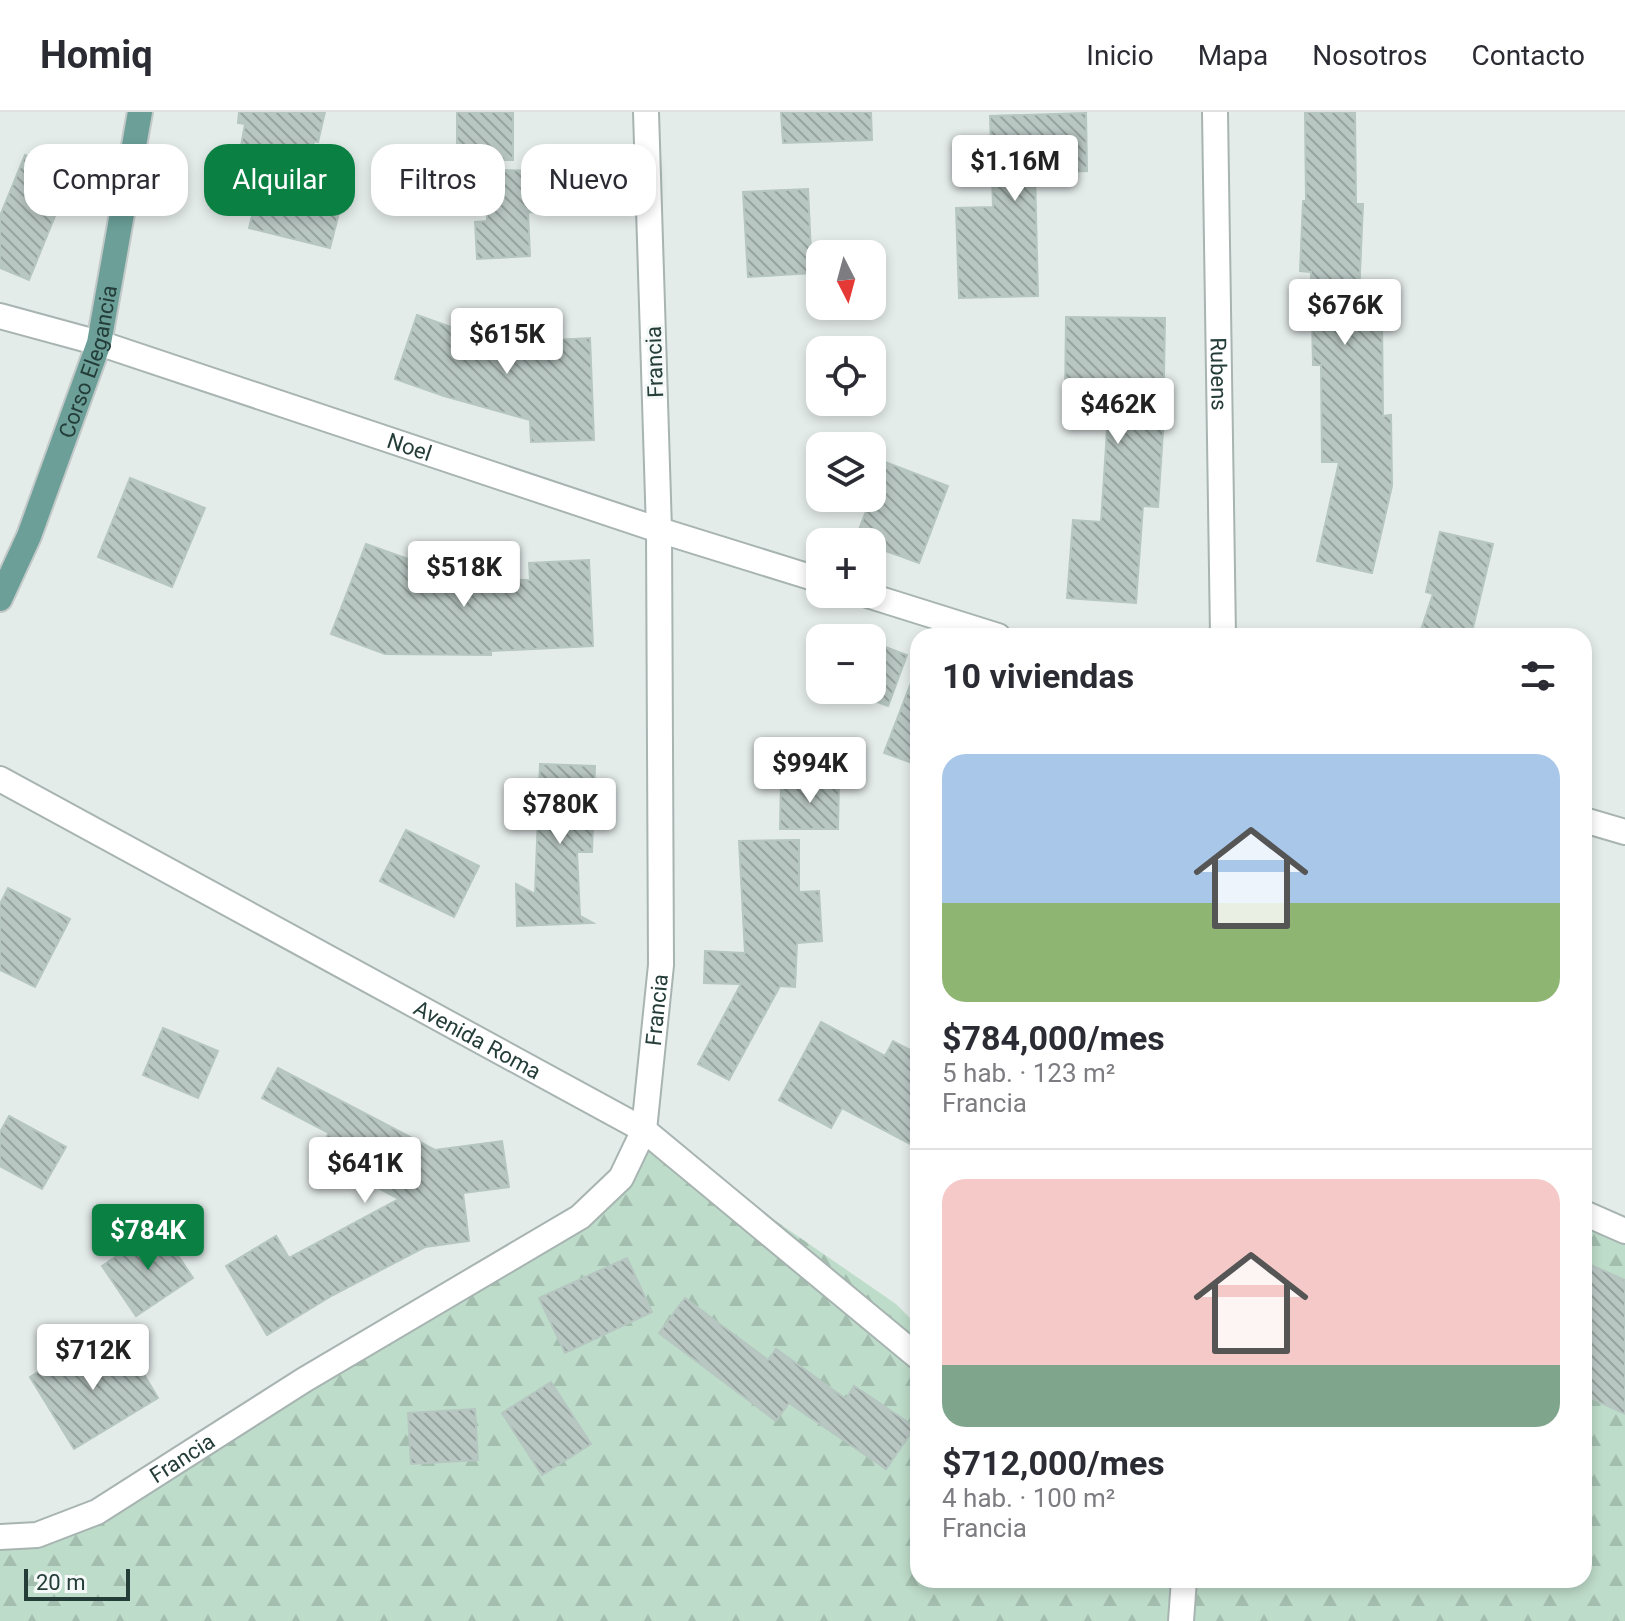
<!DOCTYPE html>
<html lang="es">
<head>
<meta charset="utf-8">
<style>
	:root { --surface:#fff; --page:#f7f7f7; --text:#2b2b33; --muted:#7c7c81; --line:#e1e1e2; --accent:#0b8043 }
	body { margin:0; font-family:Roboto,sans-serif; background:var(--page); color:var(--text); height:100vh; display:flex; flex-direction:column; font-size:30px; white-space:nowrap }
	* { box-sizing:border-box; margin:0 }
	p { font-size:26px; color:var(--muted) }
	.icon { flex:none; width:44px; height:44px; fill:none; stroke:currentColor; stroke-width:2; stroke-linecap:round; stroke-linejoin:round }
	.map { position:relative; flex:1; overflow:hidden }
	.panel { position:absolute; left:910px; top:516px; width:682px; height:960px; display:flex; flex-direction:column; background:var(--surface); border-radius:24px; box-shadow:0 4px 12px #0003 }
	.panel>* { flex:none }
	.top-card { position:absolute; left:24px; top:32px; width:760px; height:72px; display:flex; gap:16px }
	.needle { width:52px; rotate:174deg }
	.controls { position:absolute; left:806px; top:128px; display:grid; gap:16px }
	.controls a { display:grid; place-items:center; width:80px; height:80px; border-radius:16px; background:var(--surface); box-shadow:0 4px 12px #0003; font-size:40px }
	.scale { position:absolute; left:24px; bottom:20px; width:106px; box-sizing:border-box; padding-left:8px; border:4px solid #243d39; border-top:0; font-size:22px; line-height:28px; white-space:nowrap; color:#243d39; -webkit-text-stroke:6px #f4f9f7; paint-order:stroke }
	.price { position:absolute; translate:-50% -68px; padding:0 18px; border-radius:8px; background:#fff; color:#222; font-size:26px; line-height:52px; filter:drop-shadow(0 2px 4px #0008) }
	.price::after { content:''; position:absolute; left:50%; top:48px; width:24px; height:18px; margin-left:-12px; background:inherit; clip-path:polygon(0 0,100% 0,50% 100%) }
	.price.on { background:var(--accent); color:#fff }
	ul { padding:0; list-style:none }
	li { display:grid; align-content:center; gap:16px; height:424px; padding:0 32px }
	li+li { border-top:2px solid var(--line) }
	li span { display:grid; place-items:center; height:248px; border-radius:24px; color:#555 }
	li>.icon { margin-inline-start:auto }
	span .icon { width:144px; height:144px; fill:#fffc; stroke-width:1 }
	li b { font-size:34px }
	h2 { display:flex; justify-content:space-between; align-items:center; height:96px; padding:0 32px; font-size:34px }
	.tag { padding:0 28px; border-radius:24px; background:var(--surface); box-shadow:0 4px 12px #0003; font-size:28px; line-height:72px }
	.tag.on { background:var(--accent); color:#fff }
	header { display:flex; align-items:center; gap:48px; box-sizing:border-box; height:112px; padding:0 40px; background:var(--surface); border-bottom:2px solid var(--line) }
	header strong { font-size:38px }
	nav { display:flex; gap:44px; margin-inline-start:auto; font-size:28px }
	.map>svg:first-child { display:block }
	.forest { fill:url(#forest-firs) }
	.building { fill:url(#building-back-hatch); stroke:#b6c6c1; stroke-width:2 }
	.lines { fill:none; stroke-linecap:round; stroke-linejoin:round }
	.minor-casing { stroke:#a7b4b1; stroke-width:28 }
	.major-casing { stroke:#c2c9c8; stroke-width:28 }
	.minor { stroke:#fff; stroke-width:24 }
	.major { stroke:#6b9f98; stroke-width:24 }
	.labels { text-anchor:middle; stroke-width:6; stroke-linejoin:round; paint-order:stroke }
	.street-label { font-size:22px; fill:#243d39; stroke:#f4f9f7 }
</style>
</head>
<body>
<header>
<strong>Homiq</strong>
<nav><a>Inicio</a><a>Mapa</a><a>Nosotros</a><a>Contacto</a></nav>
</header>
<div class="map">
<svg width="1625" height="1509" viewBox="0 0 1625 1509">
	<defs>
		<pattern id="forest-firs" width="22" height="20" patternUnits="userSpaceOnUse" patternTransform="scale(2)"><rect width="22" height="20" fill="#bedcca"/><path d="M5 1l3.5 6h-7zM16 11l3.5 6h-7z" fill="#a3beae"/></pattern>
		<pattern id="building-back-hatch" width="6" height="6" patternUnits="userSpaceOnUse" patternTransform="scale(2)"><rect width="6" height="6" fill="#b9c7c3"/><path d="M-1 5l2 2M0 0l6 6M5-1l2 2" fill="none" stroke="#96a39f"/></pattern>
	</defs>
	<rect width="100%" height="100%" fill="#e4ecea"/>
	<!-- forest -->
	<polygon class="forest" points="644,1018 896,1192 918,1214 918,1468 1584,1468 1584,1101 1625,1119 1625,1509 0,1509 0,1425 37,1423 580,1105"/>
	<!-- building -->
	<g class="building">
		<polygon points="239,0 325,0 318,30 314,29 304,83 341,93 330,136 249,116 263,61 237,56 245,12 238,11"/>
		<rect x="457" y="0" width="56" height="48"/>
		<polygon points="781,0 871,0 872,28 783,31"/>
		<polygon points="1305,0 1355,0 1356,92 1363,92 1358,207 1382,206 1383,304 1391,303 1392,374 1372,461 1317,449 1339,350 1322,350 1321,253 1313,253 1311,160 1300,159 1303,89 1306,89"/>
		<polygon points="1086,1 1087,59 1035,61 1038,184 959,186 956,96 993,95 990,4"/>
		<polygon points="25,43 72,62 29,168 0,156 0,104"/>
		<polygon points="488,58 549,59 548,101 528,100 530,144 477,147 475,110 487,109"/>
		<polygon points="808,77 812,161 748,165 743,80"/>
		<polygon points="417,203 476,224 479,212 535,229 590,226 594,328 531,330 530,308 444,284 395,267"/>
		<polygon points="1066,205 1165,206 1163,320 1158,395 1143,394 1136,491 1067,486 1073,408 1101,410 1109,289 1065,289"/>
		<polygon points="885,350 948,374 919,451 872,434 872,430 855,428"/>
		<polygon points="130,366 205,396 172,475 98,445"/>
		<polygon points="1440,420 1493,432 1471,524 1419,524 1433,482 1426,480"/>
		<polygon points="366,432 428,454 423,467 530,468 529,451 589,448 593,534 491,539 491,543 385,542 331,522"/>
		<polygon points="872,530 907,543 888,594 846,578 872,578"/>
		<polygon points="916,558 918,559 918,653 884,641"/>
		<polygon points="540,652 595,654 592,740 577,740 580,804 593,811 517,814 516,772 535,782"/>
		<polygon points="781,669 839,669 838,717 780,717"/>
		<polygon points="406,718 479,754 454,805 380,769"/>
		<polygon points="799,728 799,780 819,779 822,829 797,831 795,875 780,874 729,968 698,952 741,872 704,871 705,839 745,841 739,729"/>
		<polygon points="8,776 70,807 35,875 0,858 0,792"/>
		<polygon points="821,910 885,944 893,929 918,942 918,1036 842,996 831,1016 779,988"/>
		<polygon points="163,916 218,939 198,986 143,963"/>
		<polygon points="278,956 435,1038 502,1029 509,1075 463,1081 469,1129 425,1135 333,1183 267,1223 226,1154 276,1124 289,1146 399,1087 317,1043 329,1021 262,986"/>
		<polygon points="9,1004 66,1035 42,1077 0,1054 0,1020"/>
		<polygon points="159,1115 193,1166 136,1204 102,1154"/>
		<polygon points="627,1146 652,1200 565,1241 539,1186"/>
		<polygon points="1584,1150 1625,1168 1625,1302 1584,1283"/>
		<polygon points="685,1186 768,1248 776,1237 846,1287 854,1274 915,1315 886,1357 789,1291 776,1309 659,1221"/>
		<polygon points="84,1232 96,1252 126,1233 158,1286 74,1337 30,1265"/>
		<polygon points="551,1270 591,1332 542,1363 502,1301"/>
		<polygon points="475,1297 478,1348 411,1352 408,1301"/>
	</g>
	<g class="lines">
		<defs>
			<g id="minor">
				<path id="s1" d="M1215,0L1223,524"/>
				<path id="s2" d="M0,204L99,231L659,418L820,468"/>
				<polyline points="864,482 998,524"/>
				<path id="s3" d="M0,667L644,1018L918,1245"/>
				<polyline points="1584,708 1625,720"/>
				<polyline points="1584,1101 1625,1119"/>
				<path id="s4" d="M0,1425L37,1423L97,1400L304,1268L580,1105L621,1066L644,1018L661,853L659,418L646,0"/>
				<polyline points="1181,1509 1184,1468"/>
			</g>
			<g id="major">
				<path id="s5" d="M0,487L29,424L99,231L140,0"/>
			</g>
		</defs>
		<!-- minor casing -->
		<use href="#minor" class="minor-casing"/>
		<!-- major casing -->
		<use href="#major" class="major-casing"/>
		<!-- minor -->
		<use href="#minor" class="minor"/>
		<!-- major -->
		<use href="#major" class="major"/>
	</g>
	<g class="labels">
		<!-- street labels -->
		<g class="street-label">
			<text dy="8" stroke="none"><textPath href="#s5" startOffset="254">Corso Elegancia</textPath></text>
			<text transform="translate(654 250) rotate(-92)" y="8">Francia</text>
			<text dy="8" stroke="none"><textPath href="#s1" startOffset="262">Rubens</textPath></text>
			<text dy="8" stroke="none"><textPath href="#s2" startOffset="430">Noel</textPath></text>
			<text dy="8" stroke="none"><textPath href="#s4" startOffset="898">Francia</textPath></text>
			<text dy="8" stroke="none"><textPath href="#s3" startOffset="544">Avenida Roma</textPath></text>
			<text dy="8" stroke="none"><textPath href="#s4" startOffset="202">Francia</textPath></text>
		</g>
	</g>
</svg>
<div class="controls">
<a><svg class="needle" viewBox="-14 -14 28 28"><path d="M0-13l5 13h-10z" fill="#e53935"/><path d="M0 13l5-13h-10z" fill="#7c7c81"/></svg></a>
<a><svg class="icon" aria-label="locate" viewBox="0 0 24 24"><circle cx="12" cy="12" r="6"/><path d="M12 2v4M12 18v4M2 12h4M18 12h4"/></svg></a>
<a><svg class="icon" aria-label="layers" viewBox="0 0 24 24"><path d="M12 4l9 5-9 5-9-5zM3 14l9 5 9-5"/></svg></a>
<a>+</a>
<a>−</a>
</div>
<div class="scale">20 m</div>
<b class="price" style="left:1015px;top:91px">$1.16M</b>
<b class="price" style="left:1345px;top:235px">$676K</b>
<b class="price" style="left:507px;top:264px">$615K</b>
<b class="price" style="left:1118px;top:334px">$462K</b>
<b class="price" style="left:464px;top:497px">$518K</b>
<b class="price" style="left:810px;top:693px">$994K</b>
<b class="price" style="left:560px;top:734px">$780K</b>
<b class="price" style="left:365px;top:1093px">$641K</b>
<b class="price on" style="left:148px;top:1160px">$784K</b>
<b class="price" style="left:93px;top:1280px">$712K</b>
<div class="top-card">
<a class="tag">Comprar</a>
<a class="tag on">Alquilar</a>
<a class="tag">Filtros</a>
<a class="tag">Nuevo</a>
</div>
<section class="panel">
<h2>10 viviendas<svg class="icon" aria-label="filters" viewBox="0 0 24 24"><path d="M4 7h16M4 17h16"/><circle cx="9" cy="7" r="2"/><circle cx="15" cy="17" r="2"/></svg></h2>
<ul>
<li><span style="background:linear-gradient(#a9c7e8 60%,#8fb573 0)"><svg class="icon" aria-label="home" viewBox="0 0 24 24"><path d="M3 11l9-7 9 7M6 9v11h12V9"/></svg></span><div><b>$784,000/mes</b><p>5 hab. · 123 m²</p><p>Francia</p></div></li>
<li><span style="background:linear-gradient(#f6c9c9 75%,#7fa58c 0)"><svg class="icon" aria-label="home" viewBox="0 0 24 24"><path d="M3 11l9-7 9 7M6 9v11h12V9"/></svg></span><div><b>$712,000/mes</b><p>4 hab. · 100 m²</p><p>Francia</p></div></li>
</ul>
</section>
</div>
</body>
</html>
